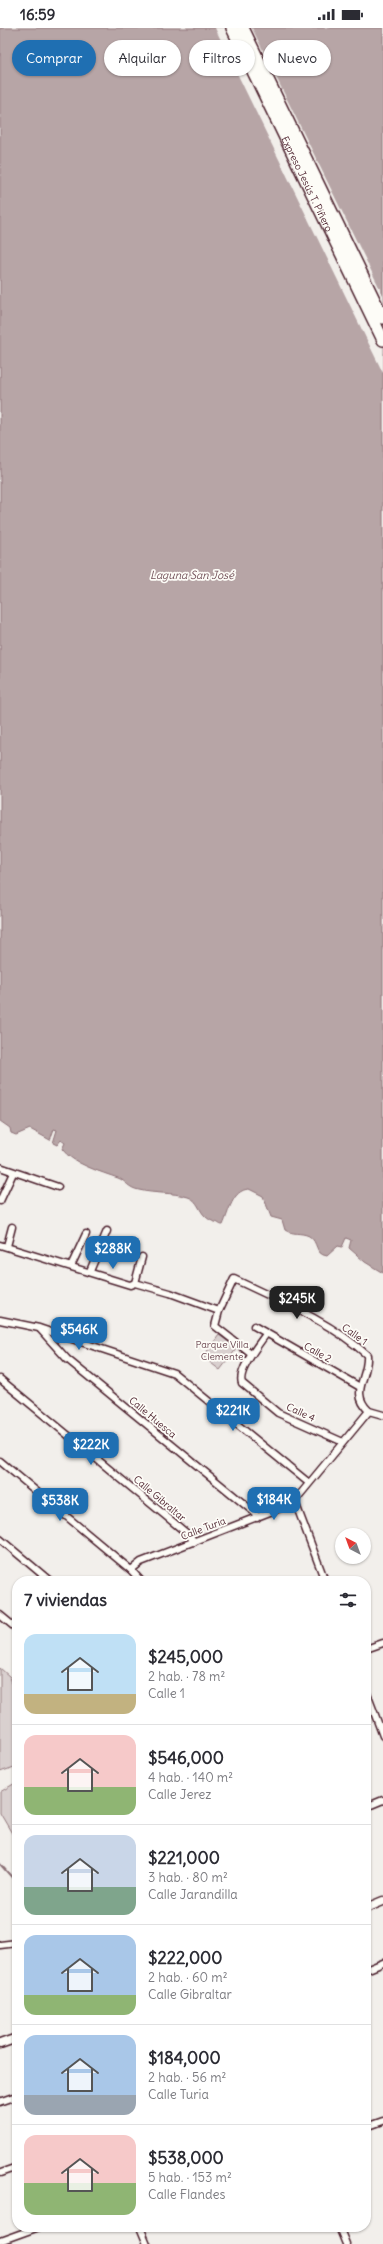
<!DOCTYPE html>
<html lang="es">
<head>
<meta charset="utf-8">
<style>
	:root { --surface:#fff; --page:#f2f2f3; --text:#2b2b33; --muted:#7c7c81; --line:#e1e1e2; --accent:#1f6fb2 }
	body { margin:0; font-family:Delius,sans-serif; background:var(--page); color:var(--text); height:100vh; display:flex; flex-direction:column; font-size:15px; white-space:nowrap }
	* { box-sizing:border-box; margin:0 }
	p { font-size:13px; color:var(--muted) }
	.icon { flex:none; width:22px; height:22px; fill:none; stroke:currentColor; stroke-width:2; stroke-linecap:round; stroke-linejoin:round }
	.map { position:relative; flex:1; overflow:hidden }
	.drawer { position:absolute; left:12px; top:1548px; width:359px; height:656px; display:flex; flex-direction:column; background:var(--surface); border-radius:16px; box-shadow:0 1px 3px #0004 }
	.drawer>* { flex:none }
	.banner { position:absolute; left:12px; top:12px; width:359px; height:36px; display:flex; gap:8px }
	.needle { width:26px; rotate:319deg }
	.fabs { position:absolute; left:335px; top:1500px; display:grid; gap:8px }
	.fabs a { display:grid; place-items:center; width:36px; height:36px; border-radius:50%; background:var(--surface); box-shadow:0 1px 3px #0004; font-size:20px }
	.price { position:absolute; translate:-50% -34px; padding:0 9px; border-radius:8px; background:var(--accent); color:#fff; font-size:13px; line-height:26px; filter:drop-shadow(0 1px 2px #0008) }
	.price::after { content:''; position:absolute; left:50%; top:24px; width:12px; height:9px; margin-left:-6px; background:inherit; clip-path:polygon(0 0,100% 0,50% 100%) }
	.price.on { background:#222; color:#fff }
	ul { padding:0; list-style:none }
	li { display:flex; align-items:center; gap:12px; height:100px; padding:0 12px }
	li+li { border-top:1px solid var(--line) }
	li span { display:grid; place-items:center; flex:none; width:112px; height:80px; border-radius:12px; color:#555 }
	li>.icon { margin-inline-start:auto }
	span .icon { width:48px; height:48px; fill:#fffc; stroke-width:1 }
	li b { font-size:17px }
	h2 { display:flex; justify-content:space-between; align-items:center; height:48px; padding:0 12px; font-size:17px }
	.chip { padding:0 14px; border-radius:18px; background:var(--surface); box-shadow:0 1px 3px #0004; font-size:14px; line-height:36px }
	.chip.on { background:var(--accent); color:#fff }
	.status { display:flex; justify-content:space-between; align-items:center; height:28px; padding:0 20px; background:var(--surface); direction:ltr }
	.status svg { height:11px; fill:currentColor }
	.map>svg:first-child { display:block }
	.green { fill:#d9d0cf; stroke:#92787d }
	.water { fill:#b7a5a6; stroke:#8b6f75 }
	.pier { fill:#f2efeb }
	.lines { fill:none; stroke-linecap:round; stroke-linejoin:round }
	.stream { stroke:#8b6f75; stroke-width:2 }
	.street-casing { stroke:#4a1f2b; stroke-width:9 }
	.secondary-casing { stroke:#4a1f2b; stroke-width:11 }
	.highway-casing { stroke:#4a1f2b; stroke-width:14 }
	.street { stroke:#fdfcf7; stroke-width:6 }
	.secondary { stroke:#fdfcf7; stroke-width:8 }
	.highway { stroke:#fdfcf7; stroke-width:11 }
	.labels { text-anchor:middle; stroke-width:3.5; stroke-linejoin:round; paint-order:stroke }
	.street-label { font-size:10px; fill:#4a1f2b; stroke:#fdfcf7 }
	.park-label { font-size:10px; fill:#6e4b54; stroke:#fdfcf7 }
	.water-label { font-size:11px; font-style:italic; fill:#704e56; stroke:#fdfcf7 }
</style>
</head>
<body>
<div class="status"><b>16:59</b><svg viewBox="0 0 49 12"><path d="M0 12V9h3v3zM5 12V6h3v6zM10 12V3h3v9zM15 12V0h3v12zM26 1h20v11H26zM47 4h2v5h-2z"/></svg></div>
<div class="map">
<svg width="383" height="2216" viewBox="0 0 383 2216">
	<rect width="100%" height="100%" fill="#f2efeb"/>
	<filter id="ink" filterUnits="userSpaceOnUse"><feTurbulence type="fractalNoise" baseFrequency=".025" numOctaves="2"/><feDisplacementMap in="SourceGraphic" scale="8" xChannelSelector="R" yChannelSelector="G"/><feConvolveMatrix kernelMatrix="1 2 1 2 8 2 1 2 1" color-interpolation-filters="sRGB"/></filter>
	<g filter="url(#ink)">
		<!-- green -->
		<g class="green">
			<polygon points="219,1307 237,1320 220,1342 203,1329"/>
			<polygon points="0,1640 10,1649 17,1670 17,1738 0,1744"/>
			<polygon points="17,1754 17,1814 0,1785 0,1764"/>
		</g>
		<!-- water -->
		<path class="water" d="M0,0H383V1245L365,1234L349,1220L351,1212L346,1210L342,1219L338,1218L327,1228C314,1226 319,1214 309,1208C301,1204 292,1207 285,1202L282,1192L271,1189L263,1168L249,1161C232,1162 229,1184 223,1197C219,1197 220,1195 215,1194C198,1189 201,1173 188,1169C172,1164 155,1166 139,1162C128,1160 126,1153 118,1150C101,1144 73,1136 62,1121L65,1115L61,1112L57,1117L53,1115L57,1102L54,1101L50,1112L30,1101L16,1107L11,1105L10,1100L0,1093Z"/>
		<!-- pier -->
		<polygon class="pier" points="215,0 252,0 383,267 383,345"/>
		<g class="lines">
			<!-- stream -->
			<polyline class="stream" points="0,1836 17,1855"/>
			<defs>
				<g id="street">
					<polyline points="0,1139 58,1159"/>
					<polyline points="0,1173 13,1145"/>
					<polyline points="0,1217 130,1257 135,1255 170,1265 219,1283"/>
					<polyline points="7,1218 12,1199"/>
					<polyline points="71,1238 86,1206"/>
					<polyline points="90,1243 107,1203"/>
					<polyline points="135,1255 142,1229"/>
					<polyline points="0,1292 39,1300 174,1345 309,1455"/>
					<polyline points="254,1298 360,1359"/>
					<polyline points="40,1301 67,1331 255,1485 257,1490"/>
					<path d="M266,1306C259,1316 237,1343 242,1355L278,1385L343,1414"/>
					<path d="M251,1326L215,1298L219,1283L234,1251C278,1272 331,1294 367,1327C369,1349 349,1364 369,1383"/>
					<polyline points="0,1351 190,1508 194,1514"/>
					<polyline points="0,1433 131,1542 141,1553"/>
					<polyline points="293,1475 297,1479 325,1553"/>
					<polyline points="0,1511 50,1553"/>
					<polyline points="131,1542 141,1534 293,1475 369,1383 383,1387"/>
					<polyline points="0,1587 17,1601"/>
					<polyline points="366,1621 383,1615"/>
					<polyline points="366,1663 383,1708"/>
					<polyline points="366,1779 383,1772"/>
					<polyline points="0,1917 17,1915"/>
					<polyline points="366,1942 383,1935"/>
					<polyline points="0,2074 17,2068"/>
					<polyline points="366,2099 383,2093"/>
					<polyline points="0,2145 17,2139"/>
					<polyline points="140,2199 147,2216"/>
					<polyline points="339,2199 346,2216"/>
					<polyline points="0,2213 39,2199"/>
				</g>
				<g id="secondary">
					<polyline points="366,1880 383,1873"/>
					<polyline points="0,2016 17,2010"/>
				</g>
				<g id="highway">
					<path id="s1" d="M232,0L383,312"/>
					<polyline points="243,0 383,290"/>
				</g>
			</defs>
			<!-- street casing -->
			<use href="#street" class="street-casing"/>
			<!-- secondary casing -->
			<use href="#secondary" class="secondary-casing"/>
			<!-- highway casing -->
			<use href="#highway" class="highway-casing"/>
			<!-- street -->
			<use href="#street" class="street"/>
			<!-- secondary -->
			<use href="#secondary" class="secondary"/>
			<!-- highway -->
			<use href="#highway" class="highway"/>
		</g>
	</g>
	<g class="labels">
		<!-- street labels -->
		<g class="street-label">
			<text dy="4" stroke="none"><textPath href="#s1" startOffset="173">Expreso Jesús T. Piñero</textPath></text>
			<text transform="translate(355 1306) rotate(35)" y="4">Calle 1</text>
			<text transform="translate(318 1324) rotate(29)" y="4">Calle 2</text>
			<text transform="translate(301 1384) rotate(25)" y="4">Calle 4</text>
			<text transform="translate(153 1389) rotate(40)" y="4">Calle Huesca</text>
			<text transform="translate(160 1470) rotate(40)" y="4">Calle Gibraltar</text>
			<text transform="translate(203 1500) rotate(-21)" y="4">Calle Turia</text>
		</g>
		<!-- park labels -->
		<g class="park-label">
			<text x="222" y="1320">Parque Villa<tspan x="222" dy="12">Clemente</tspan></text>
		</g>
		<!-- water labels -->
		<g class="water-label">
			<text x="192" y="551">Laguna San José</text>
		</g>
	</g>
</svg>
<div class="fabs">
<a><svg class="needle" viewBox="-14 -14 28 28"><path d="M0-13l5 13h-10z" fill="#e53935"/><path d="M0 13l5-13h-10z" fill="#7c7c81"/></svg></a>
</div>
<b class="price" style="left:113px;top:1242px">$288K</b>
<b class="price on" style="left:297px;top:1292px">$245K</b>
<b class="price" style="left:79px;top:1323px">$546K</b>
<b class="price" style="left:233px;top:1404px">$221K</b>
<b class="price" style="left:91px;top:1438px">$222K</b>
<b class="price" style="left:274px;top:1493px">$184K</b>
<b class="price" style="left:60px;top:1494px">$538K</b>
<div class="banner">
<a class="chip on">Comprar</a>
<a class="chip">Alquilar</a>
<a class="chip">Filtros</a>
<a class="chip">Nuevo</a>
</div>
<section class="drawer">
<h2>7 viviendas<svg class="icon" aria-label="filters" viewBox="0 0 24 24"><path d="M4 7h16M4 17h16"/><circle cx="9" cy="7" r="2"/><circle cx="15" cy="17" r="2"/></svg></h2>
<ul>
<li><span style="background:linear-gradient(#bfe0f5 75%,#c2b280 0)"><svg class="icon" aria-label="home" viewBox="0 0 24 24"><path d="M3 11l9-7 9 7M6 9v11h12V9"/></svg></span><div><b>$245,000</b><p>2 hab. · 78 m²</p><p>Calle 1</p></div></li>
<li><span style="background:linear-gradient(#f6c9c9 65%,#8fb573 0)"><svg class="icon" aria-label="home" viewBox="0 0 24 24"><path d="M3 11l9-7 9 7M6 9v11h12V9"/></svg></span><div><b>$546,000</b><p>4 hab. · 140 m²</p><p>Calle Jerez</p></div></li>
<li><span style="background:linear-gradient(#c9d6e8 65%,#7fa58c 0)"><svg class="icon" aria-label="home" viewBox="0 0 24 24"><path d="M3 11l9-7 9 7M6 9v11h12V9"/></svg></span><div><b>$221,000</b><p>3 hab. · 80 m²</p><p>Calle Jarandilla</p></div></li>
<li><span style="background:linear-gradient(#a9c7e8 75%,#8fb573 0)"><svg class="icon" aria-label="home" viewBox="0 0 24 24"><path d="M3 11l9-7 9 7M6 9v11h12V9"/></svg></span><div><b>$222,000</b><p>2 hab. · 60 m²</p><p>Calle Gibraltar</p></div></li>
<li><span style="background:linear-gradient(#a9c7e8 75%,#9aa5b1 0)"><svg class="icon" aria-label="home" viewBox="0 0 24 24"><path d="M3 11l9-7 9 7M6 9v11h12V9"/></svg></span><div><b>$184,000</b><p>2 hab. · 56 m²</p><p>Calle Turia</p></div></li>
<li><span style="background:linear-gradient(#f6c9c9 60%,#8fb573 0)"><svg class="icon" aria-label="home" viewBox="0 0 24 24"><path d="M3 11l9-7 9 7M6 9v11h12V9"/></svg></span><div><b>$538,000</b><p>5 hab. · 153 m²</p><p>Calle Flandes</p></div></li>
</ul>
</section>
</div>
</body>
</html>
